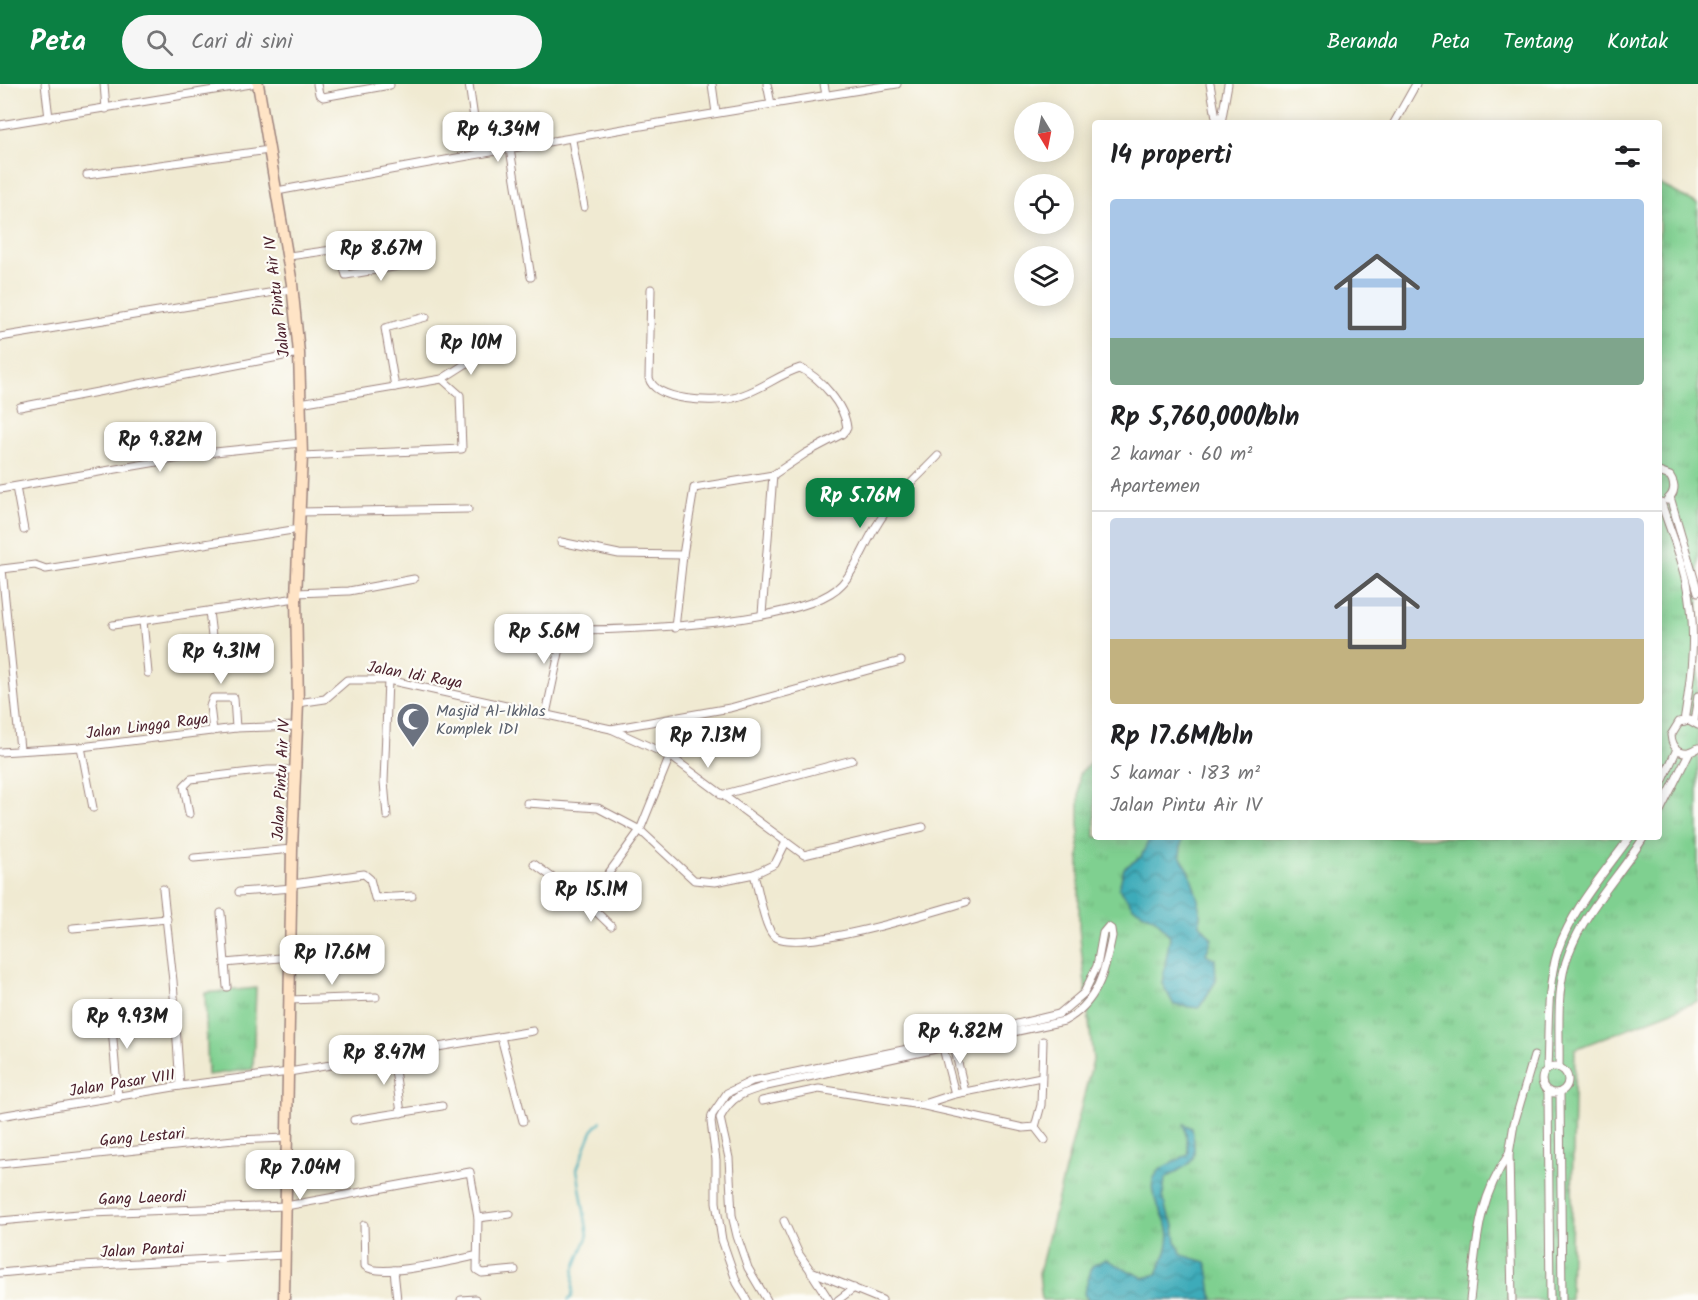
<!DOCTYPE html>
<html lang="id">
<head>
<meta charset="utf-8">
<style>
	:root { --surface:#fff; --page:#f6f6f6; --text:#202124; --muted:#757577; --line:#e0e0e0; --accent:#0b8043 }
	body { margin:0; font-family:Kalam,sans-serif; background:var(--page); color:var(--text); height:100vh; display:flex; flex-direction:column; font-size:22px; white-space:nowrap }
	* { box-sizing:border-box; margin:0 }
	p { font-size:20px; color:var(--muted) }
	.icon { flex:none; width:33px; height:33px; fill:none; stroke:currentColor; stroke-width:2; stroke-linecap:round; stroke-linejoin:round }
	.map { position:relative; flex:1; overflow:hidden }
	.side { position:absolute; left:1092px; top:36px; width:570px; height:720px; display:flex; flex-direction:column; background:var(--surface); border-radius:6px; box-shadow:0 3px 15px #0003 }
	.side>* { flex:none }
	.needle { width:39px; rotate:170deg }
	.fabs { position:absolute; left:1014px; top:18px; display:grid; gap:12px }
	.fabs a { display:grid; place-items:center; width:60px; height:60px; border-radius:50%; background:var(--surface); box-shadow:0 3px 15px #0003; font-size:30px }
	.price { position:absolute; translate:-50% -51px; padding:0 14px; border-radius:12px; background:#fff; color:#222; font-size:20px; line-height:39px; filter:drop-shadow(0 2px 3px #0008) }
	.price::after { content:''; position:absolute; left:50%; top:36px; width:18px; height:14px; margin-left:-9px; background:inherit; clip-path:polygon(0 0,100% 0,50% 100%) }
	.price.active { background:var(--accent); color:#fff }
	ul { padding:0; list-style:none }
	li { display:grid; align-content:center; gap:12px; height:318px; padding:0 18px }
	li+li { border-top:2px solid var(--line) }
	li span { display:grid; place-items:center; height:186px; border-radius:6px; color:#555 }
	li>.icon { margin-inline-start:auto }
	span .icon { width:108px; height:108px; fill:#fffc; stroke-width:1 }
	li b { font-size:26px }
	h2 { display:flex; justify-content:space-between; align-items:center; height:72px; padding:0 18px; font-size:26px }
	header { display:flex; align-items:center; gap:36px; box-sizing:border-box; height:84px; padding:0 30px; background:var(--accent); color:#fff }
	header strong { font-size:28px }
	nav { display:flex; gap:33px; margin-inline-start:auto; font-size:21px }
	.search { width:420px; height:54px; background:var(--page); display:flex; align-items:center; gap:15px; box-sizing:border-box; padding:0 21px; border-radius:33px; color:var(--muted); font-size:22px }
	.map>svg:first-child { display:block }
	.grass { fill:url(#grass-tufts); stroke:#64785e; stroke-width:1.5 }
	.water { fill:url(#water-waves); stroke:#436572; stroke-width:1.5 }
	.lines { fill:none; stroke-linecap:round; stroke-linejoin:round }
	.stream { stroke:#3cabb9; stroke-width:2 }
	.minor-casing { stroke:#9d847e; stroke-width:9 }
	.secondary-casing { stroke:#9d847e; stroke-width:13 }
	.minor { stroke:#fff; stroke-width:7 }
	.secondary { stroke:#ffe4c6; stroke-width:10 }
	.labels { text-anchor:middle; stroke-width:4.5; stroke-linejoin:round; paint-order:stroke }
	.street-label { font-size:16px; fill:#4a1f2b; stroke:#fdfcf7 }
	.worship-label { font-size:16px; fill:#5b616d; stroke:#fdfcf7; text-anchor:start }
</style>
</head>
<body>
<header>
<strong>Peta</strong>
<div class="search"><svg class="icon" aria-label="search" viewBox="0 0 24 24"><circle cx="10" cy="10" r="6"/><path d="M15 15l6 6"/></svg>Cari di sini</div>
<nav><a>Beranda</a><a>Peta</a><a>Tentang</a><a>Kontak</a></nav>
</header>
<div class="map">
<svg width="1698" height="1216" viewBox="0 0 1698 1216">
	<defs>
		<pattern id="grass-tufts" width="24" height="20" patternUnits="userSpaceOnUse" patternTransform="scale(1.5)"><rect width="24" height="20" fill="#7fd090"/><path d="M3 7l-1-3M5 7V3M7 7l1-3M15 17l-1-3M17 17v-4M19 17l1-3" fill="none" stroke="#6fb27c"/></pattern>
		<pattern id="water-waves" width="16" height="10" patternUnits="userSpaceOnUse" patternTransform="scale(1.5)"><rect width="16" height="10" fill="#3cabb9"/><path d="M0 5q4-4 8 0t8 0" fill="none" stroke="#348b97"/></pattern>
	</defs>
	<rect width="100%" height="100%" fill="#fdfcf7"/>
	<filter id="ink" filterUnits="userSpaceOnUse"><feTurbulence type="fractalNoise" baseFrequency=".0167" numOctaves="2"/><feDisplacementMap in="SourceGraphic" scale="12" xChannelSelector="R" yChannelSelector="G"/><feConvolveMatrix kernelMatrix="1 2 1 2 8 2 1 2 1" color-interpolation-filters="sRGB"/></filter>
	<filter id="wash" filterUnits="userSpaceOnUse"><feTurbulence type="fractalNoise" baseFrequency=".008" numOctaves="4" result="noise"/><feDisplacementMap in="SourceGraphic" scale="24" xChannelSelector="R" yChannelSelector="G"/><feGaussianBlur stdDeviation="1.35" result="paint"/><feColorMatrix in="noise" values="0 0 0 0 0 0 0 0 0 0 0 0 0 0 0 0 0 1.4 0 .05"/><feComposite in="paint" operator="in"/></filter>
	<g filter="url(#wash)">
		<rect width="100%" height="100%" fill="#f0ead2"/>
		<!-- grass -->
		<g class="grass">
			<polygon points="1659,100 1698,120 1698,917 1575,965 1570,1216 1042,1216 1039,1189 1093,976 1079,844 1079,690 1095,674 1095,753 1659,753"/>
			<polygon points="256,904 253,985 208,991 205,909"/>
		</g>
		<!-- water -->
		<g class="water">
			<polygon points="1150,753 1182,753 1180,772 1189,786 1200,822 1200,840 1212,855 1206,870 1215,875 1216,897 1199,924 1174,921 1162,899 1170,853 1157,836 1133,823 1119,804 1124,784 1141,773"/>
			<path d="M1184,1040L1192,1044C1198,1082 1194,1076 1165,1095L1163,1112L1166,1126L1174,1141L1176,1157L1182,1171L1206,1178C1211,1190 1210,1203 1213,1216H1088L1084,1210L1092,1182L1105,1175L1144,1194L1157,1190C1163,1176 1171,1161 1168,1145C1165,1128 1139,1103 1161,1085C1169,1078 1180,1077 1189,1069Z"/>
		</g>
		<g class="lines">
			<!-- stream -->
			<polyline class="stream" points="568,1216 572,1213 574,1186 588,1151 577,1085 592,1047 601,1037"/>
		</g>
	</g>
	<g filter="url(#ink)">
		<g class="lines">
			<defs>
				<g id="minor">
					<polyline points="45,0 49,34"/>
					<polyline points="104,0 106,25"/>
					<polyline points="317,0 319,10 323,13 390,1"/>
					<polyline points="469,0 479,69"/>
					<polyline points="712,0 716,29"/>
					<polyline points="767,0 771,20"/>
					<polyline points="824,0 826,11"/>
					<polyline points="1210,0 1217,39"/>
					<polyline points="1221,39 1228,0"/>
					<polyline points="1394,39 1416,0"/>
					<polyline points="0,41 251,0"/>
					<polyline points="572,56 584,123"/>
					<polyline points="510,65 531,193"/>
					<polyline points="87,91 269,66"/>
					<path d="M277,107C483,68 690,33 897,0"/>
					<polyline points="289,172 339,165 346,191 411,180"/>
					<path d="M651,205L649,294C655,317 713,319 733,314C757,309 777,291 800,284C820,293 845,322 847,344L842,350L806,369L773,391L694,404L683,471L675,544"/>
					<polyline points="0,253 293,205"/>
					<polyline points="395,303 385,244 426,233"/>
					<polyline points="300,319 442,295 486,267"/>
					<polyline points="20,323 299,269"/>
					<polyline points="302,372 462,365 460,311 442,295"/>
					<path d="M1659,388L1670,392C1676,401 1675,409 1667,416"/>
					<polyline points="16,403 24,446"/>
					<polyline points="0,405 215,368 301,359"/>
					<polyline points="1670,413 1698,508"/>
					<path d="M1661,418C1669,444 1681,471 1687,498C1697,545 1692,589 1684,637"/>
					<polyline points="300,428 468,425"/>
					<polyline points="561,458 619,470 683,471"/>
					<polyline points="296,509 349,507 414,495"/>
					<polyline points="209,527 216,586"/>
					<polyline points="762,530 773,391"/>
					<polyline points="143,537 148,589"/>
					<polyline points="113,541 296,514"/>
					<polyline points="298,619 325,615 347,596 388,596 611,645 670,672 804,771 923,743"/>
					<path d="M546,630L563,550L571,546C627,546 805,541 842,500C857,484 865,459 877,441C892,415 917,394 938,372"/>
					<polyline points="1694,638 1698,612"/>
					<path d="M1698,641L1689,636L1679,638L1671,651C1672,667 1685,673 1698,664"/>
					<polyline points="611,645 730,624 901,577"/>
					<polyline points="213,647 210,622 213,614 234,614 236,644"/>
					<polyline points="81,663 93,724"/>
					<polyline points="20,665 2,485 35,481 46,485 299,445"/>
					<polyline points="0,668 81,663 236,644 297,642"/>
					<polyline points="1659,705 1677,665"/>
					<polyline points="721,711 852,676"/>
					<polyline points="527,719 598,724 640,746 694,796 715,798 754,790"/>
					<polyline points="1659,729 1689,669"/>
					<polyline points="189,730 184,702 191,695 268,686 296,686"/>
					<polyline points="387,732 384,698 388,596"/>
					<path d="M785,760L775,780L754,790C758,803 764,842 773,851C794,872 935,827 966,818"/>
					<polyline points="194,774 292,765"/>
					<polyline points="534,780 587,819 611,842"/>
					<polyline points="293,800 364,790 370,795 375,814 412,812"/>
					<polyline points="163,805 173,897 180,1002"/>
					<polyline points="239,808 293,804"/>
					<polyline points="587,819 640,746 670,672"/>
					<polyline points="221,829 225,879 356,867 374,862"/>
					<polyline points="73,844 167,835"/>
					<polyline points="225,879 227,903"/>
					<polyline points="289,916 376,913"/>
					<polyline points="110,920 118,1014"/>
					<polyline points="501,953 523,1037"/>
					<polyline points="953,958 965,1008"/>
					<polyline points="942,960 955,1010"/>
					<polyline points="393,971 401,1029"/>
					<circle cx="1555" cy="996" r="13"/>
					<path d="M1559,983C1560,947 1555,904 1569,869C1585,826 1620,791 1644,753"/>
					<path d="M1547,985C1549,946 1546,904 1558,866C1572,825 1605,788 1630,753"/>
					<polyline points="1548,1008 1550,1216"/>
					<polyline points="1560,1009 1562,1216"/>
					<polyline points="762,1017 819,1005 920,1021 1023,1044 1035,1043 1041,1021 1043,957"/>
					<polyline points="921,1021 955,1010 1041,993"/>
					<polyline points="0,1032 180,1002 289,988 533,947"/>
					<polyline points="354,1036 442,1022"/>
					<polyline points="1035,1043 1045,1056"/>
					<polyline points="0,1080 234,1056 287,1054"/>
					<polyline points="478,1134 510,1130"/>
					<polyline points="0,1137 90,1129 286,1122 470,1088 478,1134 477,1186 482,1189 515,1186"/>
					<polyline points="784,1137 799,1170 811,1187 882,1216"/>
					<path d="M364,1141L365,1182C379,1195 455,1176 475,1172"/>
					<polyline points="394,1186 397,1216"/>
					<polyline points="811,1188 829,1216"/>
					<polyline points="0,1189 63,1183 285,1171"/>
					<polyline points="461,1216 475,1215"/>
					<path d="M747,1216L737,1199L722,1156L716,1118V1076L711,1038L712,1031L727,1009L752,997L942,958L1059,930L1084,909L1097,882L1103,849L1108,843L1111,845L1112,852C1105,887 1098,919 1064,937L767,1002C744,1008 731,1012 720,1034L729,1074L732,1131L737,1152L748,1184L767,1216"/>
					<polyline points="838,1216 854,1204"/>
					<path d="M1470,1216C1477,1160 1476,1119 1509,1070"/>
					<polyline points="1512,1216 1509,1070 1514,1040 1534,972"/>
				</g>
				<polyline id="secondary" points="258,0 292,200 299,269 302,372 296,514 298,619 292,765 284,1216"/>
			</defs>
			<!-- minor casing -->
			<use href="#minor" class="minor-casing"/>
			<!-- secondary casing -->
			<use href="#secondary" class="secondary-casing"/>
			<!-- minor -->
			<use href="#minor" class="minor"/>
			<!-- secondary -->
			<use href="#secondary" class="secondary"/>
		</g>
	</g>
	<!-- icons -->
	<defs>
		<symbol id="mosque-pin" viewBox="-11 -11 22 30"><path d="M0 17L-7.5 6A9.5 9.5 0 1 1 7.5 6Z" fill="#6b7280" stroke="#fdfcf7"/><path d="M3.5-4.9A6 6 0 1 0 3.5 4.9A5 5 0 1 1 3.5-4.9Z" fill="#fff"/></symbol>
	</defs>
	<g fill-rule="evenodd">
		<use href="#mosque-pin" x="394" y="616" width="38" height="52"/>
	</g>
	<g class="labels">
		<!-- street labels -->
		<g class="street-label">
			<text transform="translate(276 213) rotate(-97)" y="6">Jalan Pintu Air IV</text>
			<text transform="translate(415 590) rotate(10)" y="6">Jalan Idi Raya</text>
			<text transform="translate(147 641) rotate(-7)" y="6">Jalan Lingga Raya</text>
			<text transform="translate(280 696) rotate(-87)" y="6">Jalan Pintu Air IV</text>
			<text transform="translate(122 998) rotate(-9)" y="6">Jalan Pasar VIII</text>
			<text transform="translate(142 1052) rotate(-5)" y="6">Gang Lestari</text>
			<text transform="translate(142 1113) rotate(-2)" y="6">Gang Laeordi</text>
			<text transform="translate(142 1165) rotate(-3)" y="6">Jalan Pantai</text>
		</g>
		<!-- worship labels -->
		<g class="worship-label">
			<text x="436" y="632">Masjid Al-Ikhlas<tspan x="436" dy="18">Komplek IDI</tspan></text>
		</g>
	</g>
</svg>
<div class="fabs">
<a><svg class="needle" viewBox="-14 -14 28 28"><path d="M0-13l5 13h-10z" fill="#e53935"/><path d="M0 13l5-13h-10z" fill="#757577"/></svg></a>
<a><svg class="icon" aria-label="locate" viewBox="0 0 24 24"><circle cx="12" cy="12" r="6"/><path d="M12 2v4M12 18v4M2 12h4M18 12h4"/></svg></a>
<a><svg class="icon" aria-label="layers" viewBox="0 0 24 24"><path d="M12 4l9 5-9 5-9-5zM3 14l9 5 9-5"/></svg></a>
</div>
<b class="price" style="left:498px;top:79px">Rp 4.34M</b>
<b class="price" style="left:381px;top:198px">Rp 8.67M</b>
<b class="price" style="left:471px;top:292px">Rp 10M</b>
<b class="price" style="left:160px;top:389px">Rp 9.82M</b>
<b class="price active" style="left:860px;top:445px">Rp 5.76M</b>
<b class="price" style="left:544px;top:581px">Rp 5.6M</b>
<b class="price" style="left:221px;top:601px">Rp 4.31M</b>
<b class="price" style="left:708px;top:685px">Rp 7.13M</b>
<b class="price" style="left:591px;top:839px">Rp 15.1M</b>
<b class="price" style="left:332px;top:902px">Rp 17.6M</b>
<b class="price" style="left:127px;top:966px">Rp 9.93M</b>
<b class="price" style="left:960px;top:981px">Rp 4.82M</b>
<b class="price" style="left:384px;top:1002px">Rp 8.47M</b>
<b class="price" style="left:300px;top:1117px">Rp 7.04M</b>
<section class="side">
<h2>14 properti<svg class="icon" aria-label="filters" viewBox="0 0 24 24"><path d="M4 7h16M4 17h16"/><circle cx="9" cy="7" r="2"/><circle cx="15" cy="17" r="2"/></svg></h2>
<ul>
<li><span style="background:linear-gradient(#a9c7e8 75%,#7fa58c 0)"><svg class="icon" aria-label="home" viewBox="0 0 24 24"><path d="M3 11l9-7 9 7M6 9v11h12V9"/></svg></span><div><b>Rp 5,760,000/bln</b><p>2 kamar · 60 m²</p><p>Apartemen</p></div></li>
<li><span style="background:linear-gradient(#c9d6e8 65%,#c2b280 0)"><svg class="icon" aria-label="home" viewBox="0 0 24 24"><path d="M3 11l9-7 9 7M6 9v11h12V9"/></svg></span><div><b>Rp 17.6M/bln</b><p>5 kamar · 183 m²</p><p>Jalan Pintu Air IV</p></div></li>
</ul>
</section>
</div>
</body>
</html>
